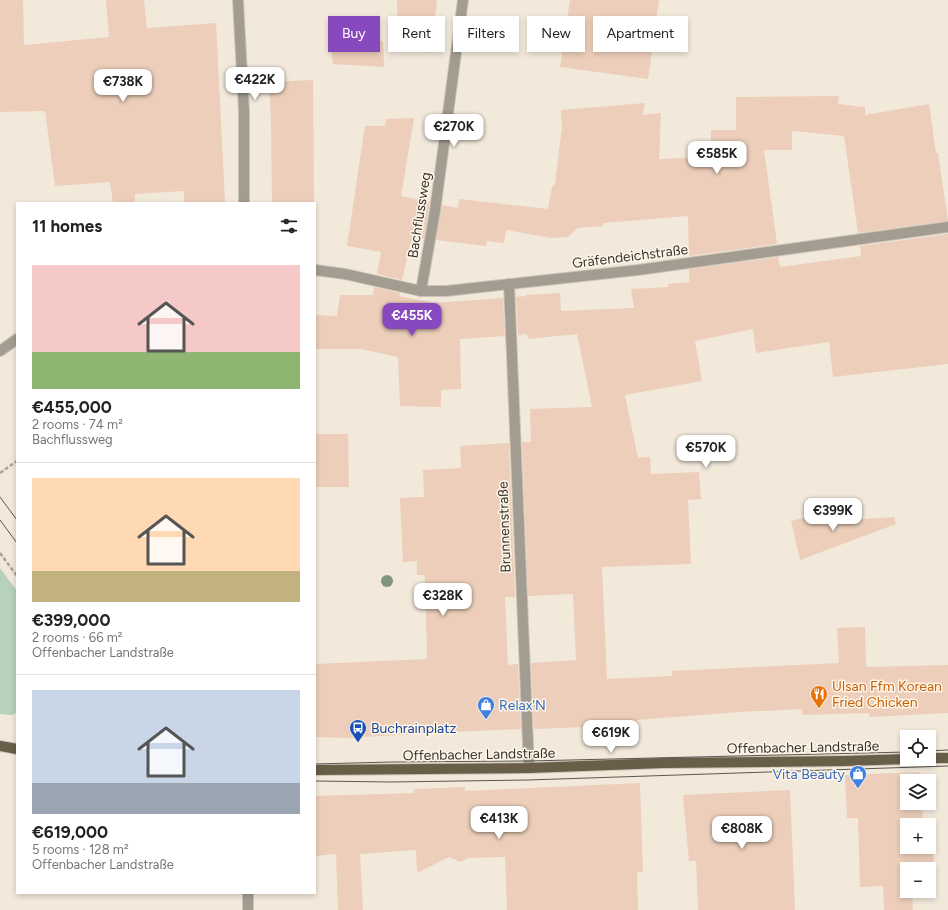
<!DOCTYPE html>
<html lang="en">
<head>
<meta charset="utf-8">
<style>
	:root { --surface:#fff; --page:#f2f2f2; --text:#222; --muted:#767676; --line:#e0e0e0; --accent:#8949be }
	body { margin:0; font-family:Figtree,sans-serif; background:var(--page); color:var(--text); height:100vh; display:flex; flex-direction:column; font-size:15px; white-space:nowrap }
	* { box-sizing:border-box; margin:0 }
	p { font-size:13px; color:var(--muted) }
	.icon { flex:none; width:22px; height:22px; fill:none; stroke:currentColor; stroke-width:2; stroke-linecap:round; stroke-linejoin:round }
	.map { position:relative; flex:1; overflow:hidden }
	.sheet { position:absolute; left:16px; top:202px; width:300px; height:692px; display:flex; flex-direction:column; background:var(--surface); border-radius:0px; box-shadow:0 2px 6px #0003 }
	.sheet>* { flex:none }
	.hud { position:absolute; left:328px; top:16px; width:380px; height:36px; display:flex; gap:8px }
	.controls { position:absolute; left:900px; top:730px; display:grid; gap:8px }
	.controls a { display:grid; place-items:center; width:36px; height:36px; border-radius:0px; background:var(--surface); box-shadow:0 2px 6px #0003; font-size:20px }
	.price { position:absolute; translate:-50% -34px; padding:0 9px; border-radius:8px; background:#fff; color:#222; font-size:13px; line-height:26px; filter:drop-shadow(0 1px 2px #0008) }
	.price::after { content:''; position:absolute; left:50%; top:24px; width:12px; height:9px; margin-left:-6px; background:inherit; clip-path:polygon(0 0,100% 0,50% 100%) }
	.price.current { background:var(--accent); color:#fff }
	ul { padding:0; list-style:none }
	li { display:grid; align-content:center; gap:8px; height:212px; padding:0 16px }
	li+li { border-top:1px solid var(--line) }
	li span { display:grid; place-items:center; height:124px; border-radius:0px; color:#555 }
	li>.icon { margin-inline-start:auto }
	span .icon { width:72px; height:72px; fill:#fffc; stroke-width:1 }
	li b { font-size:17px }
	h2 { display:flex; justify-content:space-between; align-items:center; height:48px; padding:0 16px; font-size:17px }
	.tag { padding:0 14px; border-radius:0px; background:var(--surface); box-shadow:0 2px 6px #0003; font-size:14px; line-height:36px }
	.tag.current { background:var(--accent); color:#fff }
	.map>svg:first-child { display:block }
	.green { fill:#b7d1bc }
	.building { fill:#ecceba }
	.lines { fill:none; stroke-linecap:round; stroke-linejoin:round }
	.minor-casing { stroke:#cdc5b9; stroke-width:12 }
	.major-casing { stroke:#cdc5b9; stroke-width:12 }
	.path { stroke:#aaa399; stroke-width:2.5; stroke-dasharray:4 2; stroke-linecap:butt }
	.minor { stroke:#a39d91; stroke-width:10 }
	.major { stroke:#695e48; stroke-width:10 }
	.tram { stroke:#5b5750; stroke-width:1 }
	.tree { fill:#80957e }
	.labels { text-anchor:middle; stroke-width:3; stroke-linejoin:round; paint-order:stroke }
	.street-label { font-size:14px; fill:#383530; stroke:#fff6e8 }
	.food-label { font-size:14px; fill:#c56008; stroke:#fff6e8; text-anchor:start }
	.shop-label { font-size:14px; fill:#366cbe; stroke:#fff6e8; text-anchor:start }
	.transit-label { font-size:14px; fill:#164399; stroke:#fff6e8; text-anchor:start }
</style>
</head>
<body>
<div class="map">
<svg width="948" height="910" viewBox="0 0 948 910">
	<rect width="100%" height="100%" fill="#f2e9db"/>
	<!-- green -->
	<polygon class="green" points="0,568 17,591 17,712 12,715 0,714"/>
	<!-- building -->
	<g class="building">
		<polygon points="0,0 23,0 24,45 109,37 106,0 144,0 147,28 216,23 225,203 184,203 184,191 135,194 135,203 113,203 110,182 55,186 45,111 0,112"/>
		<polygon points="397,0 437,0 431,53 398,49"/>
		<polygon points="570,0 659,0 648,79 560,67"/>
		<polygon points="330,40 383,41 384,67 333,64"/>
		<polygon points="313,80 314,203 272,203 271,123 269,82"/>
		<polygon points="839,96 838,104 865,107 865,115 929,104 936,153 938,153 948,221 858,233 844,136 792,131 792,150 764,150 777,244 689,256 688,216 603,223 603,226 577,228 568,237 550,238 506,230 504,243 487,241 486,246 436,240 442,205 458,208 459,199 548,209 552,187 555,184 562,127 561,110 645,103 643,115 661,113 659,159 711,157 711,130 736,130 736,97"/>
		<polygon points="414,118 401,196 430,202 424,239 412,237 402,280 377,274 381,252 347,246 365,126 385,126 386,119"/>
		<polygon points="948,234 948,364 833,377 829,342 756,353 753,329 695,341 702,381 625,395 638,458 650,457 651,474 699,472 701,499 688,500 691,564 602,567 607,679 672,676 672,671 839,663 837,628 865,627 866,667 948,665 948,713 869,717 869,713 802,715 802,709 739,712 637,720 638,725 534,729 531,663 576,660 573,594 528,596 522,442 531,442 530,409 592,407 577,334 528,339 527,334 518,335 516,297 526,296 526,295 560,293 561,311 634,308 631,289 668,287 668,284 689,282 689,269 778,257 780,267 861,256 860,246"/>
		<polygon points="374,287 400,293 399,296 434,303 503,298 505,336 460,339 461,389 441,390 441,407 400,406 398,357 361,349 315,349 315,315 337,316 340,295 373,295"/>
		<polygon points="315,434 348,434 349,487 315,487"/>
		<polygon points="509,443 515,597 505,597 508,665 518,664 521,729 429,733 348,738 315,737 315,664 427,659 425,575 417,575 417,561 403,562 400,498 424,497 423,470 461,468 460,446"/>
		<polygon points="825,513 826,519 847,517 847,520 894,517 896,524 800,560 791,521"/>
		<polygon points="920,772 921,781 907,781 907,803 922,803 923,825 907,825 907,847 929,847 929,846 932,846 936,885 929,886 929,869 907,869 907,891 912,891 913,910 884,910 883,886 860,887 858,818 847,818 845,775"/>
		<polygon points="640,783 643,872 637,872 638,910 507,910 505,857 468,858 461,862 449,857 417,873 416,850 360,854 363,910 338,910 336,854 315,856 315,796 414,793 414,789 465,787 465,791"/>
		<polygon points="790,790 795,910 698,910 696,861 689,861 683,795"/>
	</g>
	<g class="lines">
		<defs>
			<g id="minor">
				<polyline points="238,0 244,111 244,203"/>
				<polyline points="315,270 345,274 421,291 446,291 638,270 948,227"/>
				<polyline points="509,284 529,768"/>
				<polyline points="421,291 435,211 463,0"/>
				<polyline points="0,351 17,339"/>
				<polyline points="248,910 248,893"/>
			</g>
			<g id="major">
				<polyline points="0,746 17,749"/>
				<polyline points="929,758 948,758"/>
				<polyline points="315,770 529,768 664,763 844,761 907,759"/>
			</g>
		</defs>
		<!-- minor casing -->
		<use href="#minor" class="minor-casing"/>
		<!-- major casing -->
		<use href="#major" class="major-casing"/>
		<!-- path -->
		<g class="path">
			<polyline points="0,473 17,461"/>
			<polyline points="0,553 17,576"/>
		</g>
		<!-- minor -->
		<use href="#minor" class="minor"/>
		<!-- major -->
		<use href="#major" class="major"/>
		<!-- tram -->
		<g class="tram">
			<polyline points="0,497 17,520"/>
			<polyline points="0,520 17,543"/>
			<polyline points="929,751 948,750"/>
			<polyline points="315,764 391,762 528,761 907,752"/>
			<polyline points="315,781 391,782 528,780 948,766"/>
		</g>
	</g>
	<!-- trees -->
	<circle class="tree" cx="387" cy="581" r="6"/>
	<!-- icons -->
	<defs>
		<symbol id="restaurant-pin" viewBox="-11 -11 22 30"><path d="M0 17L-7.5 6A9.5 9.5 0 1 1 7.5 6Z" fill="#e8710a" stroke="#fff6e8"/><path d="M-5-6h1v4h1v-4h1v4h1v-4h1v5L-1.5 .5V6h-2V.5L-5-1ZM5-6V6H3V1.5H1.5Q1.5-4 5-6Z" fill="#fff"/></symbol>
		<symbol id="shop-pin" viewBox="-11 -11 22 30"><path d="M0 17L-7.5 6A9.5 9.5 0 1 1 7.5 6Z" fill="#3f7fe0" stroke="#fff6e8"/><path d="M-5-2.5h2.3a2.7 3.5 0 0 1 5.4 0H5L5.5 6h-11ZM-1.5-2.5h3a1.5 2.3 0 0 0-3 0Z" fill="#fff"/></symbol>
		<symbol id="bus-pin" viewBox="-11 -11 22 30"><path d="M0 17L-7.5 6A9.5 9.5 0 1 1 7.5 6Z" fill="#1a4fb4" stroke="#fff6e8"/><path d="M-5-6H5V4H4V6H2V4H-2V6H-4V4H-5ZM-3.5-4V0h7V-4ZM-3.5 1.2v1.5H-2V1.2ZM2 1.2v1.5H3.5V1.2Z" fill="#fff"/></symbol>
	</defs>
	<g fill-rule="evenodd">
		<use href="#restaurant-pin" x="809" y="684" width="20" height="27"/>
		<use href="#shop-pin" x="476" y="695" width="20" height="27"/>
		<use href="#bus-pin" x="348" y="718" width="20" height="27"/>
		<use href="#shop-pin" x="848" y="764" width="20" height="27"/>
	</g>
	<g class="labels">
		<!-- street labels -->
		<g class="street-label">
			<text transform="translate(419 215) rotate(-81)" y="5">Bachflussweg</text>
			<text transform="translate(630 256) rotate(-7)" y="5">Gräfendeichstraße</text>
			<text transform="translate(504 527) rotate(-92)" y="5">Brunnenstraße</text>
			<text transform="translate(803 747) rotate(-1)" y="5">Offenbacher Landstraße</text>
			<text transform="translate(479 754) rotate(-1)" y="5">Offenbacher Landstraße</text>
		</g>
		<!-- food labels -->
		<g class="food-label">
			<text x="832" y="691">Ulsan Ffm Korean<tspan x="832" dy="16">Fried Chicken</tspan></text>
		</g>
		<!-- shop labels -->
		<g class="shop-label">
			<text x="499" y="710">Relax'N</text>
			<text x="845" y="779" text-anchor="end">Vita Beauty</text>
		</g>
		<!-- transit labels -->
		<g class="transit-label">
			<text x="371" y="733">Buchrainplatz</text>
		</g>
	</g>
</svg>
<div class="controls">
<a><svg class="icon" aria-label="locate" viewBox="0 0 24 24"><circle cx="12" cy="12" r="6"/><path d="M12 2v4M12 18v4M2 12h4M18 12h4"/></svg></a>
<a><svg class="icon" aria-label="layers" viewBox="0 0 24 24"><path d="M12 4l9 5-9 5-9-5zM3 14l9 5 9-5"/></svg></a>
<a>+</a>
<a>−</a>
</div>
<b class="price" style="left:255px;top:101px">€422K</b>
<b class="price" style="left:123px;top:103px">€738K</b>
<b class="price" style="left:454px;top:148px">€270K</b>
<b class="price" style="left:717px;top:175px">€585K</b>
<b class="price current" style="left:412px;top:337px">€455K</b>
<b class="price" style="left:706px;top:469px">€570K</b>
<b class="price" style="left:833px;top:532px">€399K</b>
<b class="price" style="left:443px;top:617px">€328K</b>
<b class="price" style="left:611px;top:754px">€619K</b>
<b class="price" style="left:499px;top:840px">€413K</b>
<b class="price" style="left:742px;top:850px">€808K</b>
<div class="hud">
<a class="tag current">Buy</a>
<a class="tag">Rent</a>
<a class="tag">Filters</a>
<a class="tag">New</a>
<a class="tag">Apartment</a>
</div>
<section class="sheet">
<h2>11 homes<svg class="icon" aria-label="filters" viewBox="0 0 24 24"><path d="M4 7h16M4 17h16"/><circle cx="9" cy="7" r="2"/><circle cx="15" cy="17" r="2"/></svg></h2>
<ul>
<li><span style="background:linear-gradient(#f6c9c9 70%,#8fb573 0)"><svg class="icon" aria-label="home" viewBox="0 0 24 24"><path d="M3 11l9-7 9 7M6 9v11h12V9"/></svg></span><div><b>€455,000</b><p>2 rooms · 74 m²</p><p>Bachflussweg</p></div></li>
<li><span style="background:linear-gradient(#ffd9b3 75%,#c2b280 0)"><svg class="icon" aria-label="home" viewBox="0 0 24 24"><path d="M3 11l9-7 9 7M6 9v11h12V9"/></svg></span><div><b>€399,000</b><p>2 rooms · 66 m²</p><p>Offenbacher Landstraße</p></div></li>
<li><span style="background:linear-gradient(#c9d6e8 75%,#9aa5b1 0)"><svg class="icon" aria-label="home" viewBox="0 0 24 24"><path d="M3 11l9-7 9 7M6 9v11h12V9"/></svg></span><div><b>€619,000</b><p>5 rooms · 128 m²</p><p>Offenbacher Landstraße</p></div></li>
</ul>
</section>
</div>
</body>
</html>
